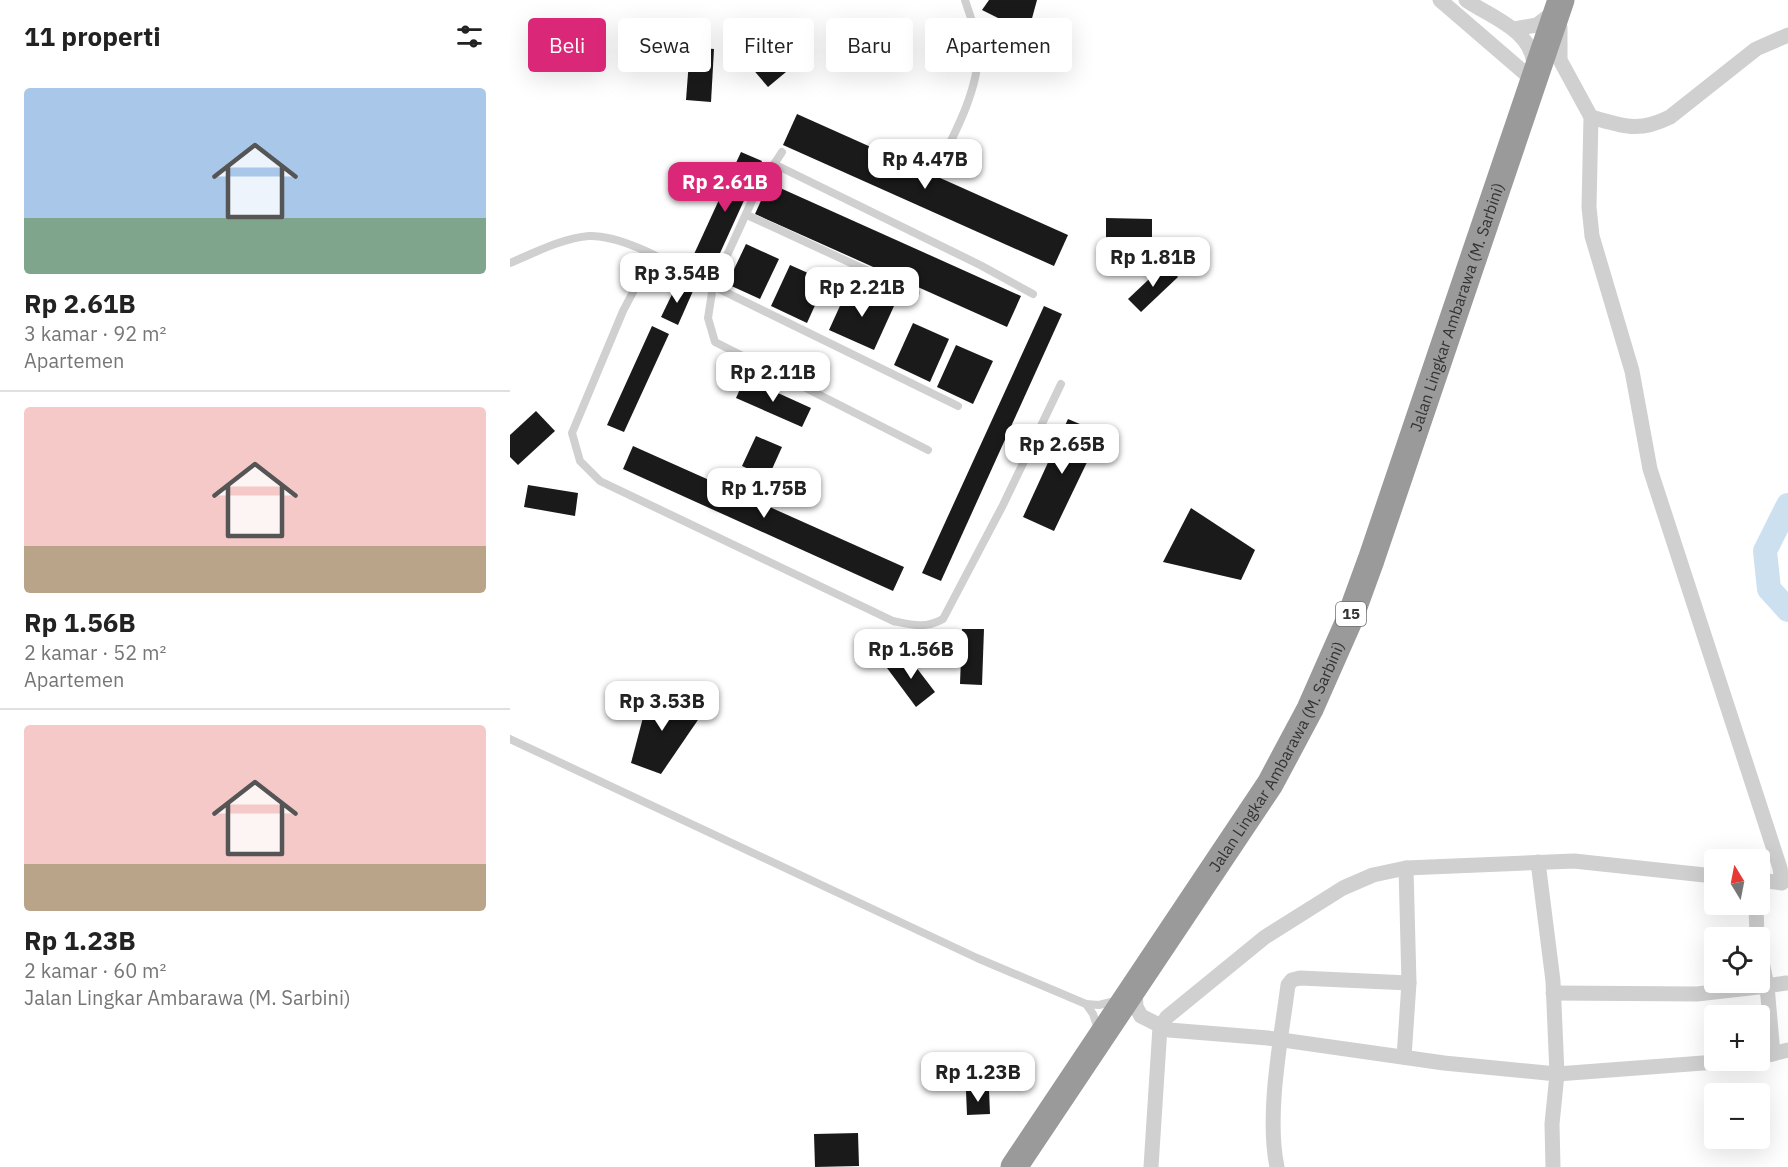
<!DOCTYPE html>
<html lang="id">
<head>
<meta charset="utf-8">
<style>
	:root { --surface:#fff; --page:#f6f6f6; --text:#222; --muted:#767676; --line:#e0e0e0; --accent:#db2777 }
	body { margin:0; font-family:"IBM Plex Sans",sans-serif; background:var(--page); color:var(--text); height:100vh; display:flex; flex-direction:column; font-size:22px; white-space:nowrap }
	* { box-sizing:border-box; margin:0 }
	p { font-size:20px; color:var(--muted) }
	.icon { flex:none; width:33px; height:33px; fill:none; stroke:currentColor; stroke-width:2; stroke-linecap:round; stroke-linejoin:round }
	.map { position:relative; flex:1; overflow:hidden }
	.drawer { display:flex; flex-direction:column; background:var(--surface); width:510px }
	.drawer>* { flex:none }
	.hud { position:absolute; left:18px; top:18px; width:570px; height:54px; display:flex; gap:12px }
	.needle { width:39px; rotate:350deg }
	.fabs { position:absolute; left:1194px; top:849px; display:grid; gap:12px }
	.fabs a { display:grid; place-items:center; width:66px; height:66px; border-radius:6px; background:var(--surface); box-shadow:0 6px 24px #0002; font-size:30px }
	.price { position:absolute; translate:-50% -51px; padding:0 14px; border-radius:12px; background:#fff; color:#222; font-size:20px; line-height:39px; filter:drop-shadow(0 2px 3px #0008) }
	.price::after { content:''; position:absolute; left:50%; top:36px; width:18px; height:14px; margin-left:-9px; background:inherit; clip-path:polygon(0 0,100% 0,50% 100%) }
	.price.selected { background:var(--accent); color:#fff }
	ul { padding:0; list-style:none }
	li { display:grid; align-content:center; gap:12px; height:318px; padding:0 24px }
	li+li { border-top:2px solid var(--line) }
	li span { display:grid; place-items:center; height:186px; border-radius:6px; color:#555 }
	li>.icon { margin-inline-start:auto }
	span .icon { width:108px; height:108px; fill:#fffc; stroke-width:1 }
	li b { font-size:26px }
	h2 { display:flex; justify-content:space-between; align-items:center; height:72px; padding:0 24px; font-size:26px }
	.chip { padding:0 21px; border-radius:6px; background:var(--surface); box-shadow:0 6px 24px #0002; font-size:21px; line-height:54px }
	.chip.selected { background:var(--accent); color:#fff }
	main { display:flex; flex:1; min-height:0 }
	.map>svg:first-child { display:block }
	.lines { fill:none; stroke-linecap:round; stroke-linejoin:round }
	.river { stroke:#cde0f0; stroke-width:24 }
	.building { fill:#1a1a1a }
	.lane { stroke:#d0d0d0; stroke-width:8 }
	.street { stroke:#d0d0d0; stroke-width:15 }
	.highway { stroke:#9a9a9a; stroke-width:27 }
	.labels { text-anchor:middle; stroke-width:6; stroke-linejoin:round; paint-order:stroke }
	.shield { fill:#fff; stroke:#707070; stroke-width:1.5 }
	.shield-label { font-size:15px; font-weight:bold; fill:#333 }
	.street-label { font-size:16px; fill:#333; stroke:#fff }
</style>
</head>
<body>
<main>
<section class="drawer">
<h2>11 properti<svg class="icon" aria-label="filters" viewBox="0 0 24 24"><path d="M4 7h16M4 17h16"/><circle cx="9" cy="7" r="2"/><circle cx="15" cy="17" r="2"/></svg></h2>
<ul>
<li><span style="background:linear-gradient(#a9c7e8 70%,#7fa58c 0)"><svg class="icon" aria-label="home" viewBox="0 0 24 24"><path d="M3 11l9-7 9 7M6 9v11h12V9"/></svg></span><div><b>Rp 2.61B</b><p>3 kamar · 92 m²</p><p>Apartemen</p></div></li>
<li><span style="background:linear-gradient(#f6c9c9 75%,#b9a48a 0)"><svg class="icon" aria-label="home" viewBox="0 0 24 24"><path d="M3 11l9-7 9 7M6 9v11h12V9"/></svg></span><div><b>Rp 1.56B</b><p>2 kamar · 52 m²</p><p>Apartemen</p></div></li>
<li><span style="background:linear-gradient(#f6c9c9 75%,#b9a48a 0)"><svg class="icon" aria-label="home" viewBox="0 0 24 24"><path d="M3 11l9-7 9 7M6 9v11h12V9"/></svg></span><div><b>Rp 1.23B</b><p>2 kamar · 60 m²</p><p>Jalan Lingkar Ambarawa (M. Sarbini)</p></div></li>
</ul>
</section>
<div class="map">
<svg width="1278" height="1167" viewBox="0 0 1278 1167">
	<rect width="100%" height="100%" fill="#fff"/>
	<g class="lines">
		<!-- river -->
		<polyline class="river" points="1278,505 1255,551 1259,589 1278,610"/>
	</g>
	<!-- building -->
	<g class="building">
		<polygon points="479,0 527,0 518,33 472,10"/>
		<polygon points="240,31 276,72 258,87 223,46"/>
		<polygon points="180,47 204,49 201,102 176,100"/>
		<polygon points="287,114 558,235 544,266 273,145"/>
		<polygon points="231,152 252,161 200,275 179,265"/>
		<polygon points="259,183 511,296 497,327 245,214"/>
		<polygon points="596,218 642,219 642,245 596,245"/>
		<polygon points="236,244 269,259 250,299 217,284"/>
		<polygon points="655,264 668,277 631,312 618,299"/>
		<polygon points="280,265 316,281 297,323 261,306"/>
		<polygon points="167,284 183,291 168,325 151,317"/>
		<polygon points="339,286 384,306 364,350 319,330"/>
		<polygon points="534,306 552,314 431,581 412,573"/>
		<polygon points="403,323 439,339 420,382 384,365"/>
		<polygon points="142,326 159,334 114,432 97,425"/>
		<polygon points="446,345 483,361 463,404 427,387"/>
		<polygon points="235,378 301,408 292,427 226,398"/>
		<polygon points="26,411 45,431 8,465 0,457 0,435"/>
		<polygon points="558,419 591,433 544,531 513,517"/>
		<polygon points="246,436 272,447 258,478 232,466"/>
		<polygon points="123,446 394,567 383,591 113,469"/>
		<polygon points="18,485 68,493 65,516 14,507"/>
		<polygon points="681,508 745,550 731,580 653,562"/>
		<polygon points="452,629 474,629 472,685 450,684"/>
		<polygon points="396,654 425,692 406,707 377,668"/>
		<polygon points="140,691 192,714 151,774 121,763"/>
		<polygon points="479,1090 480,1114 457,1115 456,1091"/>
		<polygon points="348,1133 349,1166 305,1167 304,1134"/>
	</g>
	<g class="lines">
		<!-- lane -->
		<g class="lane">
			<polyline points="264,164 470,265 523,294"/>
			<path d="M426,171C443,137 470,88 468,49C467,33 460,16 455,0"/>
			<polyline points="237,215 406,293"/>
			<path d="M142,256L113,311L62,433L70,461L90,481L383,621C402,625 415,629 433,619L493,505L551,384"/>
			<path d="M0,263C24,253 53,238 79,236C117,235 169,269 203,286L246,192L272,152"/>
			<polyline points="418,450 205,342 198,318 203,286 448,406"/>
			<polyline points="0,739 467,958 576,1004"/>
			<polyline points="588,1029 583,1014 576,1004 589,1005 605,1001"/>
		</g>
		<!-- street -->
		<g class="street">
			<polyline points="930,0 1024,81"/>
			<path d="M956,0C982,18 1025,31 1024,69"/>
			<polyline points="1050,27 1050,60 1081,117 1079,207 1082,236 1122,371 1140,469 1270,868 1272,883 1250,880"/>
			<polyline points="1004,29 1027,25 1044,12"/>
			<path d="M1081,117C1113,126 1128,133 1160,117L1246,49L1278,35"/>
			<polyline points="1028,862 1043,981 1047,1074 1042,1124 1043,1167"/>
			<polyline points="1246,904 1247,938"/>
			<polyline points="1250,952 1257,986 1276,983"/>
			<polyline points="625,990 626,1007 631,1016 659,1030 758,1038 934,1063 1047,1074 1233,1060"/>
			<polyline points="1043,993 1187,994 1257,986 1263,1054"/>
			<polyline points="894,1057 899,983 896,868"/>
			<polyline points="1250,1057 1278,1050"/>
			<polyline points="641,1167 650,1027 657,1017 755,937 833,888 863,875 896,868 1064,861 1204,876"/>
			<path d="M767,1167C756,1114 771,1039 778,985L782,980L790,978L899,983"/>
		</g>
		<!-- highway -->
		<path class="highway" id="s1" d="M504,1167L760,784L800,709L838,623L861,560L1051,0"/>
	</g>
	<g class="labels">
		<!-- shield labels -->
		<rect class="shield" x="826" y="602" width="30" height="24" rx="4.5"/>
		<g class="shield-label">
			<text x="841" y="619">15</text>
		</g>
		<!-- street labels -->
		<g class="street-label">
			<text dy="6" stroke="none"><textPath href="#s1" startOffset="974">Jalan Lingkar Ambarawa (M. Sarbini)</textPath></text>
			<text dy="6" stroke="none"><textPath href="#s1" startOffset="488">Jalan Lingkar Ambarawa (M. Sarbini)</textPath></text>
		</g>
	</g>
</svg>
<div class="fabs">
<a><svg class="needle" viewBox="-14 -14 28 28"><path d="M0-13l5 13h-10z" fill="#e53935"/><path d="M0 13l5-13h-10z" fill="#767676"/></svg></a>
<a><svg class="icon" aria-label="locate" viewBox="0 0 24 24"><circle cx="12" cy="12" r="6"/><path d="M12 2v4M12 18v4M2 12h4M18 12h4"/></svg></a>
<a>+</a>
<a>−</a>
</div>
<b class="price" style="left:415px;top:190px">Rp 4.47B</b>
<b class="price selected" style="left:215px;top:213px">Rp 2.61B</b>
<b class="price" style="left:643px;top:288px">Rp 1.81B</b>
<b class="price" style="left:167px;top:304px">Rp 3.54B</b>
<b class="price" style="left:352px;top:318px">Rp 2.21B</b>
<b class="price" style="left:263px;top:403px">Rp 2.11B</b>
<b class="price" style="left:552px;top:475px">Rp 2.65B</b>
<b class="price" style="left:254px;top:519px">Rp 1.75B</b>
<b class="price" style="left:401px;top:680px">Rp 1.56B</b>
<b class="price" style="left:152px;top:732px">Rp 3.53B</b>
<b class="price" style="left:468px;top:1103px">Rp 1.23B</b>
<div class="hud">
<a class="chip selected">Beli</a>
<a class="chip">Sewa</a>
<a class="chip">Filter</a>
<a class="chip">Baru</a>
<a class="chip">Apartemen</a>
</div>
</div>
</main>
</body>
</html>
